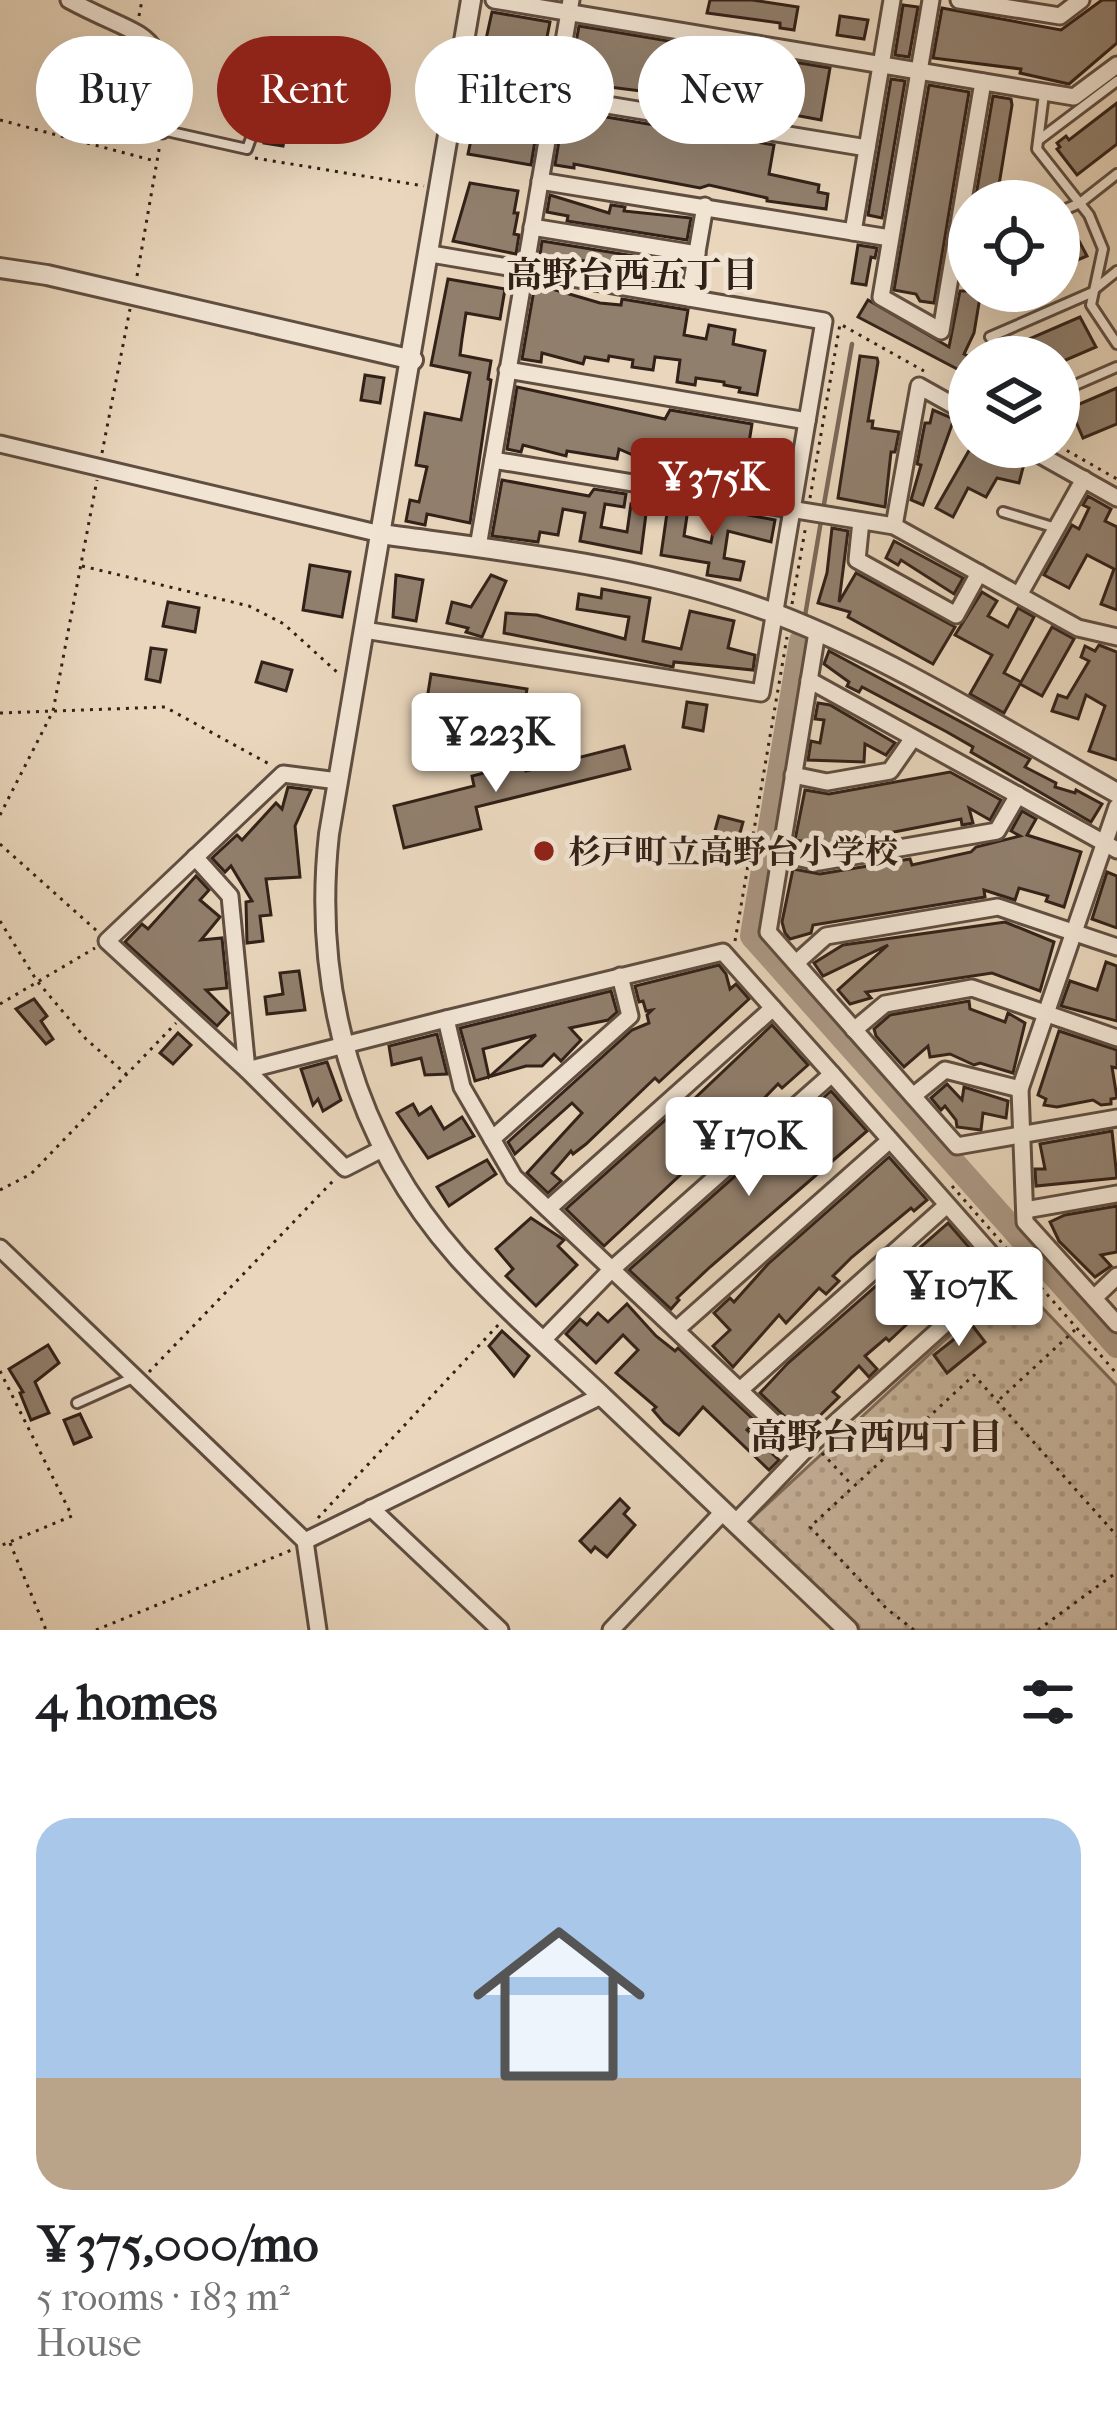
<!DOCTYPE html>
<html lang="en">
<head>
<meta charset="utf-8">
<style>
	:root { --surface:#fff; --page:#f2f2f2; --text:#202124; --muted:#757577; --line:#e0e0e0; --accent:#8f2418 }
	body { margin:0; font-family:"IM FELL French Canon","Noto Serif JP",serif; background:var(--page); color:var(--text); height:100vh; display:flex; flex-direction:column; font-size:45px; white-space:nowrap }
	* { box-sizing:border-box; margin:0 }
	p { font-size:39px; color:var(--muted) }
	.icon { flex:none; width:66px; height:66px; fill:none; stroke:currentColor; stroke-width:2; stroke-linecap:round; stroke-linejoin:round }
	.map { position:relative; height:1630px; overflow:hidden }
	.side { display:flex; flex-direction:column; background:var(--surface); flex:1 }
	.side>* { flex:none }
	.hud { position:absolute; left:36px; top:36px; width:1047px; height:108px; display:flex; gap:24px }
	.tools { position:absolute; left:948px; top:180px; display:grid; gap:24px }
	.tools a { display:grid; place-items:center; width:132px; height:132px; border-radius:50%; background:var(--surface); box-shadow:0 12px 48px #0002; font-size:60px }
	.price { position:absolute; translate:-50% -102px; padding:0 27px; border-radius:12px; background:#fff; color:#222; font-size:39px; line-height:78px; filter:drop-shadow(0 3px 6px #0008) }
	.price::after { content:''; position:absolute; left:50%; top:72px; width:36px; height:27px; margin-left:-18px; background:inherit; clip-path:polygon(0 0,100% 0,50% 100%) }
	.price.active { background:var(--accent); color:#fff }
	ul { padding:0; list-style:none }
	li { display:grid; align-content:center; gap:24px; height:636px; padding:0 36px }
	li+li { border-top:3px solid var(--line) }
	li span { display:grid; place-items:center; height:372px; border-radius:36px; color:#555 }
	li>.icon { margin-inline-start:auto }
	span .icon { width:216px; height:216px; fill:#fffc; stroke-width:1 }
	li b { font-size:51px }
	h2 { display:flex; justify-content:space-between; align-items:center; height:144px; padding:0 36px; font-size:51px }
	.chip { padding:0 42px; border-radius:54px; background:var(--surface); box-shadow:0 12px 48px #0002; font-size:42px; line-height:108px }
	.chip.active { background:var(--accent); color:#fff }
	.map>svg:first-child { display:block }
	.park { fill:url(#park-dots); stroke:#7e6c5c; stroke-width:3 }
	.lines { fill:none; stroke-linecap:round; stroke-linejoin:round }
	.stream { stroke:#7b6859; stroke-width:4.5 }
	.river { stroke:#ab9884; stroke-width:24 }
	.building { fill:#917f6d; stroke:#322118; stroke-width:3; fill-rule:evenodd }
	.service-casing { stroke:#604e41; stroke-width:14 }
	.minor-casing { stroke:#604e41; stroke-width:21 }
	.tertiary-casing { stroke:#604e41; stroke-width:24 }
	.path { stroke:#322118; stroke-width:3; stroke-dasharray:3 6; stroke-linecap:butt }
	.service { stroke:#f1e4d3; stroke-width:8 }
	.minor { stroke:#f1e4d3; stroke-width:15 }
	.tertiary { stroke:#f1e4d3; stroke-width:18 }
	.poi-dot { fill:#8f2418; stroke:#f1e4d3; stroke-width:4.5 }
	.labels { text-anchor:middle; stroke-width:10; stroke-linejoin:round; paint-order:stroke }
	.poi-label { font-size:33px; font-weight:bold; fill:#322118; stroke:#f1e4d3; text-anchor:start }
	.neighbourhood-label { font-size:36px; font-weight:bold; fill:#322118; stroke:#f1e4d3 }
</style>
</head>
<body>
<div class="map">
<svg width="1117" height="1630" viewBox="0 0 1117 1630">
	<defs>
		<pattern id="park-dots" width="8" height="8" patternUnits="userSpaceOnUse" patternTransform="scale(3)"><rect width="8" height="8" fill="#cab7a0"/><path d="M2 2h.1M6 6h.1" fill="none" stroke="#ae9d89" stroke-width="1.8" stroke-linecap="round"/></pattern>
	</defs>
	<rect width="100%" height="100%" fill="#e9d6bc"/>
	<filter id="stains"><feTurbulence type="fractalNoise" baseFrequency=".00167" numOctaves="4"/><feColorMatrix values="0 0 0 0 .2 0 0 0 0 .09 0 0 0 0 .02 0 0 0 .5 -.17"/></filter>
	<radialGradient id="worn" r=".72"><stop offset=".6" stop-color="#630" stop-opacity="0"/><stop offset="1" stop-color="#630" stop-opacity=".3"/></radialGradient>
	<!-- park -->
	<polygon class="park" points="1013,1277 1117,1386 1117,1630 859,1630 747,1523"/>
	<g class="lines">
		<!-- stream -->
		<g class="stream">
			<polyline points="823,510 852,344"/>
			<polyline points="804,622 821,521"/>
		</g>
		<!-- river -->
		<polyline class="river" points="801,641 752,936 1117,1346"/>
	</g>
	<!-- building -->
	<g class="building">
		<polygon points="710,0 752,0 798,7 794,30 780,28 780,23 707,13"/>
		<polygon points="1102,0 1117,0 1117,43 1069,84 1020,73 1021,69 933,58 942,8 1061,30"/>
		<polygon points="903,5 918,7 909,57 895,55"/>
		<polygon points="492,12 550,22 532,112 536,112 532,134 536,135 531,165 468,154 472,135 476,136 485,80 516,85 521,59 483,53"/>
		<polygon points="840,16 868,20 864,39 837,35"/>
		<polygon points="579,26 830,68 821,120 713,100 569,82"/>
		<polygon points="891,79 905,81 882,218 868,215"/>
		<polygon points="929,85 969,92 934,303 920,301 916,294 894,290"/>
		<polygon points="993,96 1011,99 1012,105 998,191 1019,195 1019,201 975,201"/>
		<polygon points="1117,103 1117,144 1077,175 1057,149 1060,147 1057,143 1066,136 1069,140"/>
		<polygon points="564,110 774,145 769,174 819,185 818,192 828,194 826,209 767,201 767,198 709,185 700,188 574,164 574,168 555,165"/>
		<polygon points="269,116 288,119 283,146 264,143"/>
		<polygon points="470,183 518,191 514,213 518,213 514,234 519,235 516,254 453,241"/>
		<polygon points="550,195 609,213 611,205 625,207 624,211 691,218 687,240 567,221 568,216 547,212"/>
		<polygon points="1069,222 1087,256 1059,268 1059,226"/>
		<polygon points="542,241 683,264 681,276 598,260 597,270 586,268 587,261 540,255"/>
		<polygon points="858,245 877,248 875,258 871,257 866,285 852,283"/>
		<polygon points="448,279 505,289 500,319 466,313 462,339 460,355 491,361 488,379 491,380 470,523 427,514 425,525 406,521 410,500 419,502 427,467 416,465 425,413 461,420 470,373 431,365"/>
		<polygon points="535,284 600,303 621,305 622,299 688,310 684,335 706,339 709,325 735,330 733,344 765,351 757,395 739,392 740,388 724,385 724,382 696,378 695,385 677,382 680,360 655,357 653,370 632,367 633,360 609,356 608,361 585,357 583,364 542,353 541,362 522,359"/>
		<polygon points="960,291 981,291 974,333 964,354 970,357 969,362 963,372 858,317 868,300 949,347"/>
		<polygon points="1080,317 1096,347 1059,363 1059,357 987,357"/>
		<polygon points="860,356 877,358 878,362 868,421 873,421 872,428 899,432 895,452 891,452 885,507 838,498"/>
		<polygon points="365,375 384,378 380,403 361,400"/>
		<polygon points="517,387 665,419 670,410 752,424 747,455 766,457 765,468 748,466 745,477 735,475 734,479 714,473 710,484 699,482 701,467 651,463 619,449 617,459 567,451 566,456 523,445 521,452 507,449"/>
		<polygon points="1117,388 1117,424 1083,438 1070,408"/>
		<polygon points="933,410 954,419 923,505 911,500 921,465 917,464 925,423 930,423"/>
		<polygon points="971,447 1013,447 1009,454 1025,460 1019,483 997,478 986,497 968,488 953,517 936,508"/>
		<polygon points="502,480 589,496 594,489 626,494 624,507 605,504 601,527 627,532 631,504 647,506 641,553 580,541 585,513 563,509 558,535 540,532 538,542 492,536"/>
		<polygon points="1088,496 1111,509 1105,521 1117,527 1117,610 1101,604 1114,569 1087,555 1069,588 1044,575 1072,525 1079,529 1089,508 1083,505"/>
		<polygon points="668,506 688,509 684,536 711,543 717,509 775,520 771,542 728,531 724,558 744,562 740,580 707,575 709,563 661,555"/>
		<polygon points="832,528 848,531 839,602 856,573 955,627 933,664 848,617 850,612 818,603 827,573"/>
		<polygon points="894,541 963,578 954,594 901,560 898,565 886,558"/>
		<polygon points="310,565 350,572 342,617 303,610"/>
		<polygon points="396,575 423,580 416,621 393,617"/>
		<polygon points="491,575 506,581 482,637 466,632 468,628 447,623 452,602 471,607"/>
		<polygon points="602,589 650,598 643,641 681,649 690,611 734,621 728,648 755,655 753,670 674,662 673,667 504,633 506,613 537,615 625,639 629,617 577,609 579,594 601,598"/>
		<polygon points="982,592 997,601 988,616 1008,627 1018,608 1034,617 1004,673 1021,682 1052,627 1074,639 1042,696 1020,684 1004,713 970,694 992,655 955,635"/>
		<polygon points="168,602 199,608 195,632 163,626"/>
		<polygon points="1099,645 1117,652 1117,760 1089,751 1105,706 1086,695 1078,719 1052,711 1058,695 1067,698 1089,661 1081,657 1085,646 1095,651"/>
		<polygon points="151,648 166,650 160,682 146,679"/>
		<polygon points="829,651 1030,759 1025,767 1056,783 1055,787 1075,793 1076,790 1102,804 1091,822 971,752 973,747 947,732 862,687 859,692 847,686 849,682 824,664"/>
		<polygon points="262,662 292,670 286,691 256,682"/>
		<polygon points="431,674 527,689 517,747 422,731"/>
		<polygon points="687,702 707,705 703,731 683,727"/>
		<polygon points="818,703 830,705 895,743 886,755 865,744 864,762 808,760 811,741 820,743 824,720 815,719"/>
		<polygon points="624,746 630,769 476,807 481,829 404,848 394,806 474,786 472,776 519,764 524,764 526,771"/>
		<polygon points="950,772 1001,800 990,820 969,808 973,823 962,825 961,819 827,845 795,840 805,790 829,794"/>
		<polygon points="288,787 311,790 295,826 300,877 266,879 271,915 260,916 263,941 247,943 246,902 252,901 231,866 225,872 212,858 237,835 242,840 276,803 282,809"/>
		<polygon points="1022,811 1036,819 1027,835 1081,852 1064,907 1046,901 1048,896 1019,888 1015,900 984,890 985,897 813,925 811,933 790,939 785,933 782,922 793,869 820,874 910,859 912,865 971,852 976,847 1020,836 1011,831"/>
		<polygon points="719,816 743,822 737,844 713,838"/>
		<polygon points="1107,872 1117,876 1117,928 1092,919"/>
		<polygon points="196,876 209,890 200,900 220,917 201,940 222,938 227,988 206,990 229,1013 217,1026 125,942 142,924 148,929"/>
		<polygon points="1005,922 1054,942 1040,991 992,973 866,992 871,998 850,1004 838,990 888,945 823,976 814,963 843,945"/>
		<polygon points="1106,962 1117,966 1117,1021 1061,1006 1070,981 1097,990"/>
		<polygon points="719,965 726,974 730,989 736,984 749,999 659,1082 655,1078 586,1144 573,1154 571,1151 552,1173 561,1181 548,1193 527,1173 582,1113 572,1103 515,1154 508,1142 632,1030 649,1023 647,1015 652,1010 646,1011 643,1001 639,1002 635,986"/>
		<polygon points="299,971 305,1010 267,1014 265,997 283,994 280,973"/>
		<path d="M611,991L617,1012L608,1020L570,1028L581,1040L561,1061L554,1054L542,1066H526L475,1081L460,1028ZM536,1035L489,1077L483,1049Z"/>
		<polygon points="34,999 47,1016 41,1021 53,1039 46,1044 16,1009"/>
		<polygon points="969,1001 970,1009 1005,1022 1008,1013 1025,1023 1013,1073 980,1063 974,1065 950,1054 930,1057 928,1046 904,1067 876,1036 874,1029 890,1015"/>
		<polygon points="772,1025 808,1065 782,1088 778,1084 722,1141 705,1152 604,1246 566,1209 672,1114 675,1117"/>
		<polygon points="1059,1031 1117,1050 1117,1068 1112,1067 1117,1098 1111,1099 1111,1104 1101,1105 1093,1100 1057,1107 1044,1105 1046,1099 1038,1095"/>
		<polygon points="178,1033 191,1045 173,1064 160,1053"/>
		<polygon points="437,1034 447,1074 425,1075 421,1058 392,1065 389,1046"/>
		<polygon points="327,1062 341,1100 323,1111 318,1099 313,1105 301,1069"/>
		<polygon points="947,1084 962,1100 964,1087 1008,1101 1006,1118 983,1113 981,1130 957,1127 956,1120 945,1106 941,1110 931,1098"/>
		<polygon points="831,1091 867,1131 710,1267 677,1298 679,1300 671,1309 629,1270"/>
		<polygon points="413,1104 419,1115 431,1107 444,1129 462,1117 474,1136 428,1158 397,1113"/>
		<polygon points="1112,1131 1117,1178 1036,1186 1035,1169 1045,1169 1040,1144"/>
		<polygon points="889,1157 927,1200 914,1211 911,1208 852,1257 833,1276 839,1281 826,1294 819,1288 786,1323 779,1315 733,1367 713,1346 730,1330 714,1313 730,1298 734,1302 768,1264"/>
		<polygon points="487,1160 496,1174 449,1206 437,1187"/>
		<polygon points="1117,1206 1117,1252 1101,1255 1111,1266 1095,1277 1059,1241 1050,1222 1065,1215"/>
		<polygon points="531,1218 564,1240 558,1246 577,1265 536,1306 506,1276 513,1269 496,1249"/>
		<polygon points="948,1223 988,1269 979,1277 969,1266 889,1341 886,1338 865,1356 877,1369 869,1377 859,1366 833,1392 839,1397 802,1433 760,1393 788,1363"/>
		<polygon points="627,1304 656,1336 675,1351 678,1348 755,1421 747,1430 779,1460 769,1470 703,1407 679,1435 664,1423 653,1410 656,1407 616,1373 638,1350 623,1335 596,1363 566,1334 580,1319 587,1325 598,1313 608,1322"/>
		<polygon points="972,1325 985,1342 947,1373 934,1355"/>
		<polygon points="502,1331 529,1356 514,1376 489,1346"/>
		<polygon points="48,1345 59,1363 35,1382 49,1413 31,1420 20,1393 23,1392 9,1369"/>
		<polygon points="80,1414 91,1437 74,1444 64,1420"/>
		<polygon points="620,1499 629,1508 624,1514 635,1525 607,1557 595,1547 591,1552 580,1541"/>
	</g>
	<g class="lines">
		<defs>
			<g id="service">
				<polyline points="1044,94 1037,149 1089,215 1103,249 1091,305 1117,344"/>
				<polyline points="162,130 247,149 257,122"/>
				<polyline points="1040,139 1117,81"/>
				<polyline points="1059,212 1080,203 1117,174"/>
				<polyline points="1096,288 1117,271"/>
				<polyline points="990,337 1093,292"/>
				<polyline points="1059,392 1117,367"/>
				<polyline points="1003,512 1056,528"/>
				<polyline points="77,1403 135,1377"/>
			</g>
			<g id="minor">
				<path d="M69,0C150,44 167,23 162,130"/>
				<polyline points="494,0 1074,97 1117,65"/>
				<polyline points="931,0 881,297 941,331 983,82"/>
				<polyline points="959,0 1060,16 1081,0"/>
				<polyline points="553,96 867,148"/>
				<polyline points="540,181 853,232 892,0"/>
				<polyline points="532,227 697,254"/>
				<polyline points="853,232 890,238"/>
				<polyline points="689,298 705,206"/>
				<polyline points="507,370 807,421"/>
				<polyline points="0,444 381,534"/>
				<polyline points="1026,447 1117,498"/>
				<polyline points="493,460 894,526 1078,628 1117,637"/>
				<polyline points="861,521 857,560 956,615 979,573"/>
				<polyline points="894,526 919,386 969,414"/>
				<polyline points="478,547 571,0"/>
				<polyline points="1019,595 1084,479"/>
				<polyline points="364,630 761,693 824,321 431,254"/>
				<polyline points="817,632 768,932 957,1146 1117,1118"/>
				<polyline points="809,680 1117,850"/>
				<polyline points="793,775 827,782 890,771 913,738"/>
				<polyline points="338,781 283,774 107,941 247,1070 446,1019 462,1087 514,1177 804,1451"/>
				<polyline points="1117,807 1020,1089 1025,1222 1117,1324"/>
				<polyline points="781,854 819,862 997,831 1018,795"/>
				<polyline points="195,857 230,896 247,1070 345,1168 382,1149"/>
				<polyline points="796,963 826,936 998,907 1117,947"/>
				<polyline points="446,1019 723,952 832,1074 612,1269 543,1340"/>
				<polyline points="854,1030 885,1004 972,988 1117,1038"/>
				<polyline points="913,1096 945,1070 1020,1089"/>
				<polyline points="492,1139 630,1016 620,976"/>
				<polyline points="548,1209 773,1008"/>
				<polyline points="1025,1210 1117,1194"/>
				<polyline points="0,1248 305,1541 601,1396"/>
				<polyline points="1094,1298 1117,1276"/>
				<polyline points="676,1330 890,1140"/>
				<polyline points="740,1390 947,1205"/>
				<polyline points="371,1508 500,1630"/>
				<polyline points="735,1523 804,1451 1005,1270 832,1074"/>
				<polyline points="305,1541 318,1630"/>
				<polyline points="611,1630 723,1512"/>
			</g>
			<g id="tertiary">
				<path d="M471,0L329,834C312,988 354,1140 458,1257C503,1307 554,1351 603,1397C684,1475 766,1552 848,1630"/>
				<polyline points="0,268 47,275 413,360"/>
				<path d="M381,534C511,552 654,567 776,614C895,660 1006,731 1117,793"/>
			</g>
		</defs>
		<!-- service casing -->
		<use href="#service" class="service-casing"/>
		<!-- minor casing -->
		<use href="#minor" class="minor-casing"/>
		<!-- tertiary casing -->
		<use href="#tertiary" class="tertiary-casing"/>
		<!-- path -->
		<g class="path">
			<polyline points="139,16 142,0"/>
			<polyline points="0,120 155,161"/>
			<polyline points="255,158 424,186"/>
			<polyline points="137,276 160,144"/>
			<polyline points="1059,446 1117,479"/>
			<polyline points="102,453 130,309"/>
			<polyline points="810,498 840,324 924,371"/>
			<polyline points="82,566 249,606 284,624 338,673"/>
			<polyline points="792,604 806,525"/>
			<polyline points="0,713 165,707 271,765"/>
			<polyline points="0,815 53,711 97,480"/>
			<polyline points="0,844 97,931"/>
			<polyline points="0,921 37,981 86,1039 126,1074"/>
			<polyline points="735,941 787,637"/>
			<polyline points="0,1004 95,948"/>
			<polyline points="952,1186 1117,1374"/>
			<polyline points="0,1190 31,1174 176,1023"/>
			<polyline points="0,1371 72,1516 0,1546"/>
			<polyline points="149,1372 334,1180"/>
			<polyline points="1000,1399 1076,1329"/>
			<polyline points="822,1453 852,1485"/>
			<polyline points="318,1518 500,1323"/>
			<polyline points="10,1543 46,1630"/>
			<polyline points="96,1630 294,1549"/>
			<polyline points="914,1630 887,1609 810,1527 974,1375 1117,1536"/>
			<polyline points="1038,1630 1117,1572"/>
		</g>
		<!-- service -->
		<use href="#service" class="service"/>
		<!-- minor -->
		<use href="#minor" class="minor"/>
		<!-- tertiary -->
		<use href="#tertiary" class="tertiary"/>
	</g>
	<!-- markers -->
	<circle class="poi-dot" cx="544" cy="851" r="12"/>
	<g class="labels">
		<!-- poi labels -->
		<g class="poi-label">
			<text x="568" y="863">杉戸町立高野台小学校</text>
		</g>
		<!-- neighbourhood labels -->
		<g class="neighbourhood-label">
			<text x="632" y="287">高野台西五丁目</text>
			<text x="877" y="1449">高野台西四丁目</text>
		</g>
	</g>
	<rect width="100%" height="100%" filter="url(#stains)"/>
	<rect width="100%" height="100%" fill="url(#worn)"/>
</svg>
<div class="tools">
<a><svg class="icon" aria-label="locate" viewBox="0 0 24 24"><circle cx="12" cy="12" r="6"/><path d="M12 2v4M12 18v4M2 12h4M18 12h4"/></svg></a>
<a><svg class="icon" aria-label="layers" viewBox="0 0 24 24"><path d="M12 4l9 5-9 5-9-5zM3 14l9 5 9-5"/></svg></a>
</div>
<b class="price active" style="left:713px;top:540px">¥375K</b>
<b class="price" style="left:496px;top:795px">¥223K</b>
<b class="price" style="left:749px;top:1199px">¥170K</b>
<b class="price" style="left:959px;top:1349px">¥107K</b>
<div class="hud">
<a class="chip">Buy</a>
<a class="chip active">Rent</a>
<a class="chip">Filters</a>
<a class="chip">New</a>
</div>
</div>
<section class="side">
<h2>4 homes<svg class="icon" aria-label="filters" viewBox="0 0 24 24"><path d="M4 7h16M4 17h16"/><circle cx="9" cy="7" r="2"/><circle cx="15" cy="17" r="2"/></svg></h2>
<ul>
<li><span style="background:linear-gradient(#a9c7e8 70%,#b9a48a 0)"><svg class="icon" aria-label="home" viewBox="0 0 24 24"><path d="M3 11l9-7 9 7M6 9v11h12V9"/></svg></span><div><b>¥375,000/mo</b><p>5 rooms · 183 m²</p><p>House</p></div></li>
</ul>
</section>
</body>
</html>
